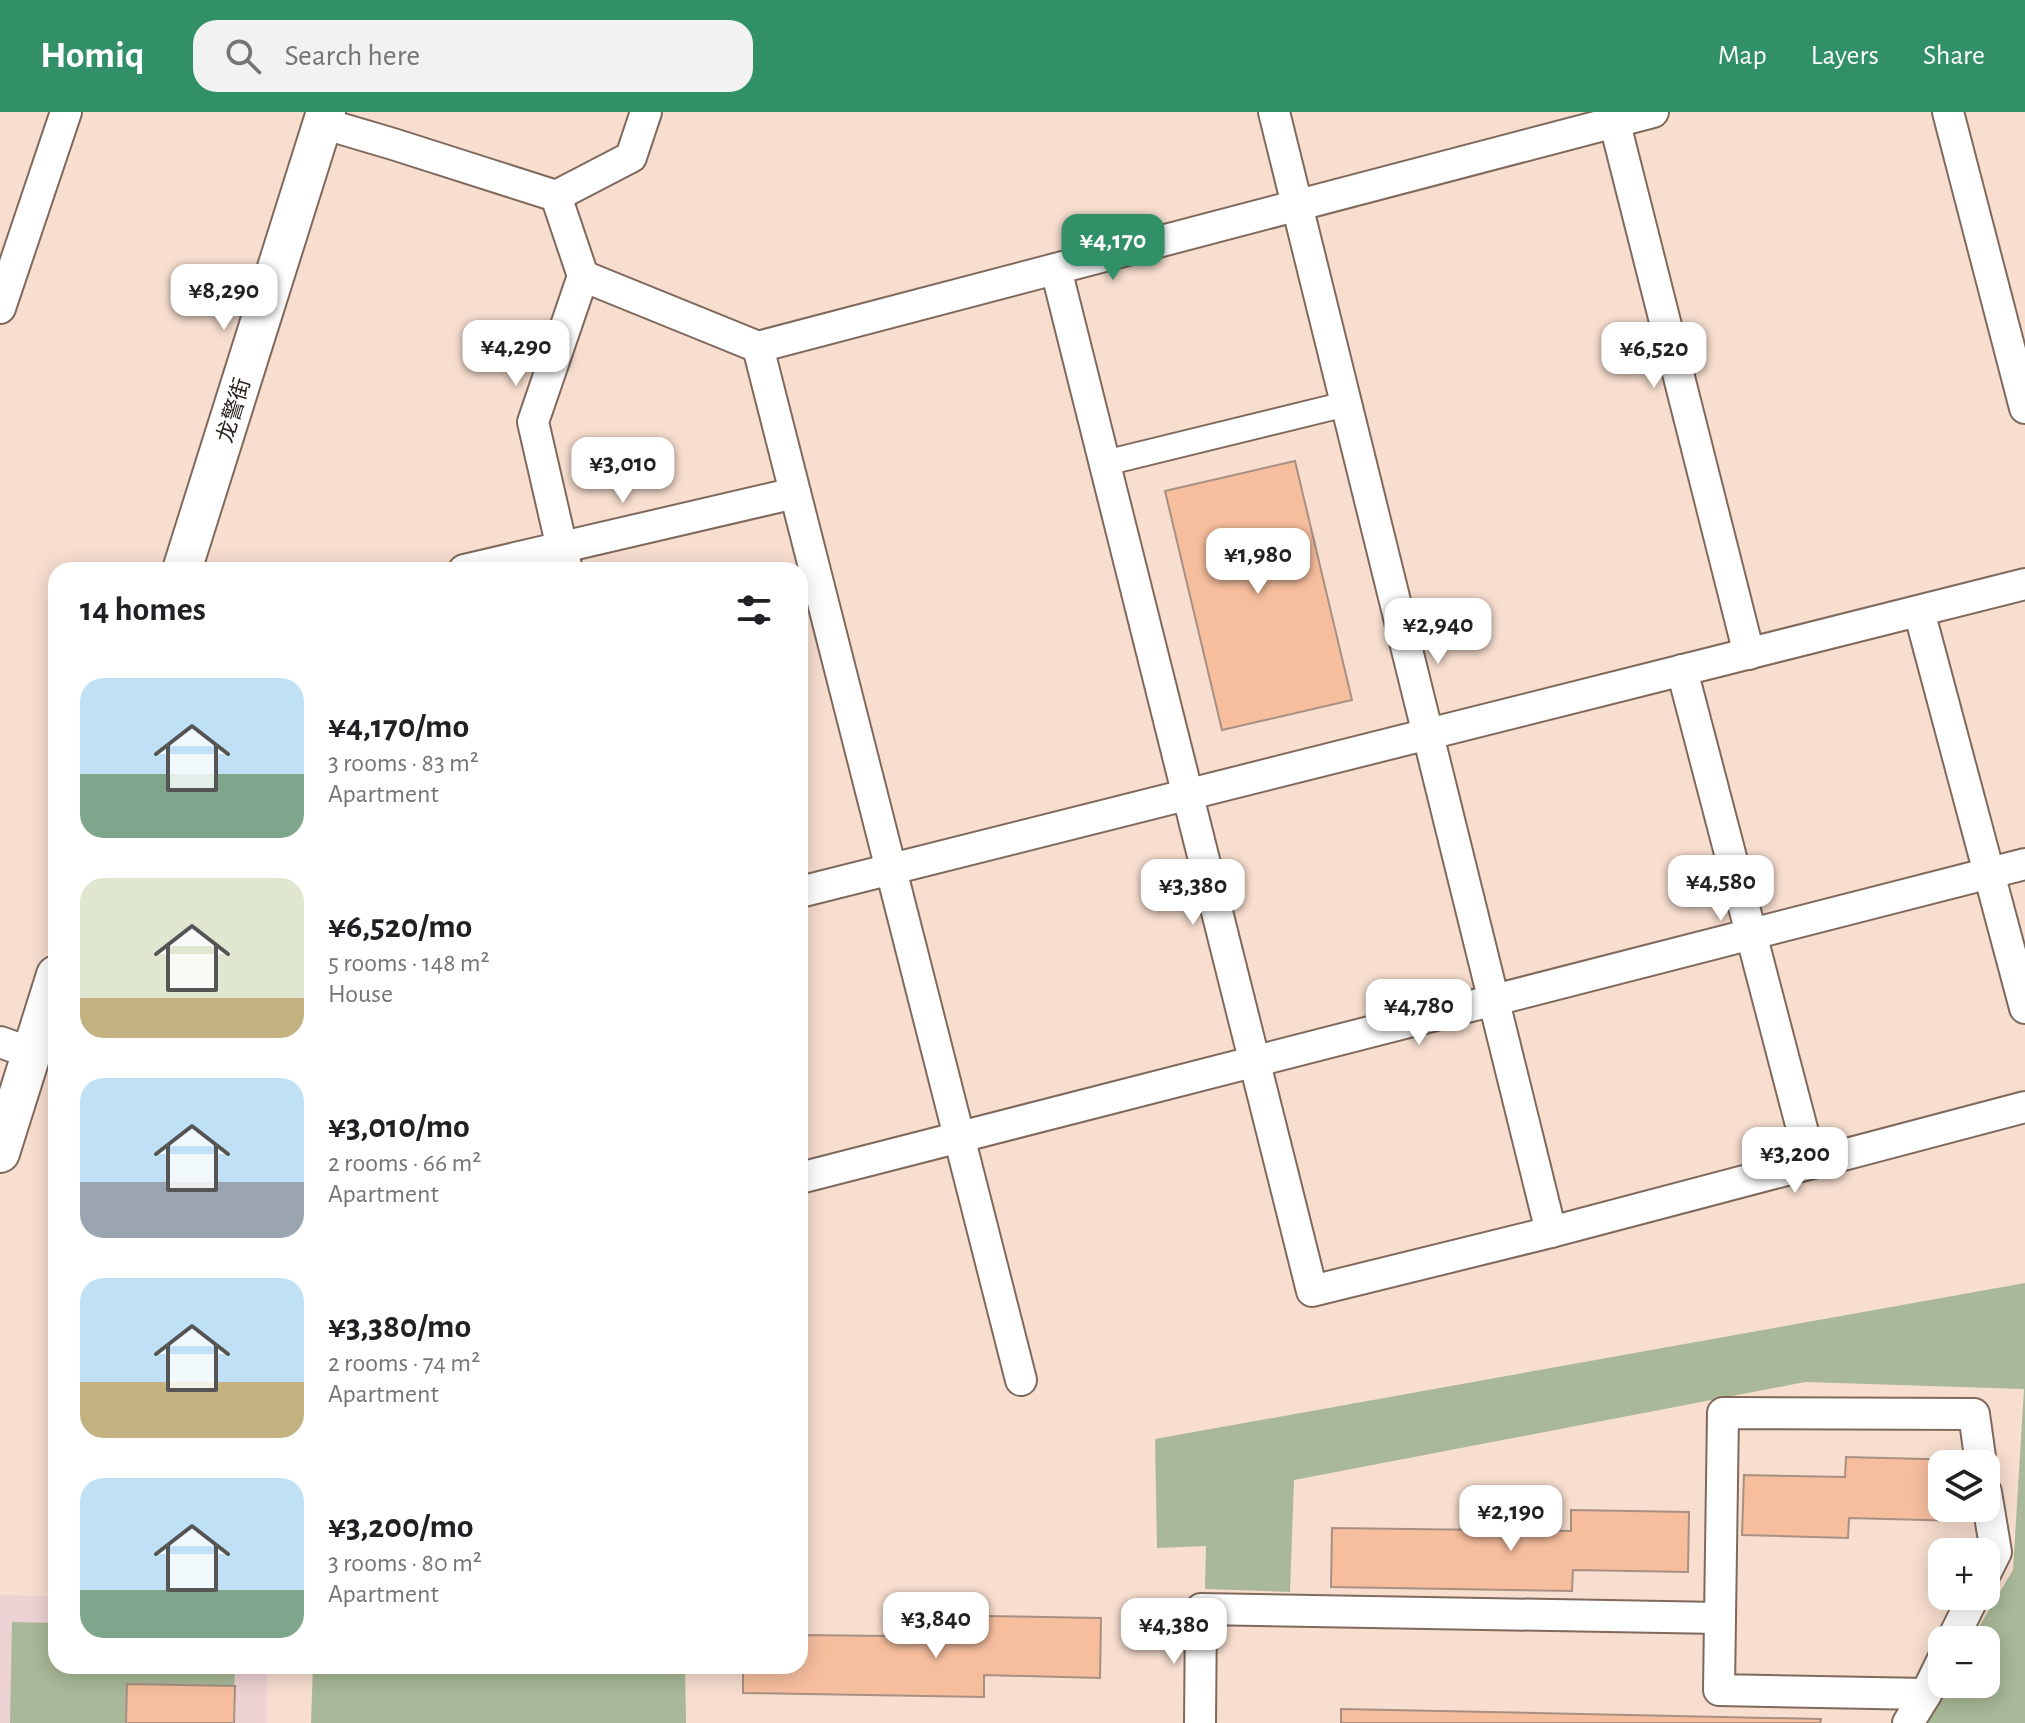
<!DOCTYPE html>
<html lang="en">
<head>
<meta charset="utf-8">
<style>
	:root { --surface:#fff; --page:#f2f2f2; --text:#202124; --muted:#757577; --accent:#329068 }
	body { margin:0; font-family:"Alegreya Sans","Noto Sans SC",sans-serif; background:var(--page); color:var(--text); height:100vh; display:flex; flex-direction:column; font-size:30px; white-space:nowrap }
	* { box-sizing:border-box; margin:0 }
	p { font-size:26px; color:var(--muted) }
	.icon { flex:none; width:44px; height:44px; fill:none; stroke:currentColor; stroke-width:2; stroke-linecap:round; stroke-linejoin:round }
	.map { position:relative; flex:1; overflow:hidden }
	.side { position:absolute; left:48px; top:450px; width:760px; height:1112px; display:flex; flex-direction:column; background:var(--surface); border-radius:24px; box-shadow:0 4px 20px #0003 }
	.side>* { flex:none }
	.tools { position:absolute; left:1928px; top:1338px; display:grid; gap:16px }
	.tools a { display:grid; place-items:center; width:72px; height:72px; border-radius:16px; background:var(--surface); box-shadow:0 4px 20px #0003; font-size:40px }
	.price { position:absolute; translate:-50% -68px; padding:0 18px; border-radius:16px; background:#fff; color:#222; font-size:26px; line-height:52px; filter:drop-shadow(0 2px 4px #0008) }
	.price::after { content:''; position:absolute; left:50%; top:48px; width:24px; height:18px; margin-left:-12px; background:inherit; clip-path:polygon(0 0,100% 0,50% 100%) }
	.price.selected { background:var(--accent); color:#fff }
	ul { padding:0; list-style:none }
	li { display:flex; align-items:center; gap:24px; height:200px; padding:0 32px }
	li span { display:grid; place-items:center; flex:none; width:224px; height:160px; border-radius:24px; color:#555 }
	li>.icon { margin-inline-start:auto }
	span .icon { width:96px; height:96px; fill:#fffc; stroke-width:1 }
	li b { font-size:34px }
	h2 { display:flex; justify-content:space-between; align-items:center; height:96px; padding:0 32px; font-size:34px }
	header { display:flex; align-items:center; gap:48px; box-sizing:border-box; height:112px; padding:0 40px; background:var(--accent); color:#fff }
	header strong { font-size:38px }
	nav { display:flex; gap:44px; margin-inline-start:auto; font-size:28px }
	.search { width:560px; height:72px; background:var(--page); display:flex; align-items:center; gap:20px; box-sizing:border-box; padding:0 28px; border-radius:24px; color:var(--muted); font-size:30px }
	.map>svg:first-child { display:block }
	.education { fill:#edd2d3 }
	.green { fill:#a9b898 }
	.building { fill:#f7be9e; stroke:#a79083; stroke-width:2 }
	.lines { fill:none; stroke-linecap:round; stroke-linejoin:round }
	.pedestrian-casing { stroke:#7f695d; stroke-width:28 }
	.minor-casing { stroke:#7f695d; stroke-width:34 }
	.tertiary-casing { stroke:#7f695d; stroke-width:42 }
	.pedestrian { stroke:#fff; stroke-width:24 }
	.minor { stroke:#fff; stroke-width:30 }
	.tertiary { stroke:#fff; stroke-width:38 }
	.labels { text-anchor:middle; stroke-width:8; stroke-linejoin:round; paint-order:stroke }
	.street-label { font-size:22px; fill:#29201b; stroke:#fff }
</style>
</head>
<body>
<header>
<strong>Homiq</strong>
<div class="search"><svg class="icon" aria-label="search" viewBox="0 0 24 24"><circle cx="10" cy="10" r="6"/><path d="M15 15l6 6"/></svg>Search here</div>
<nav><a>Map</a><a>Layers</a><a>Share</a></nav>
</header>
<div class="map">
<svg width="2025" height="1611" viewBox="0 0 2025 1611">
	<rect width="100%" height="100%" fill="#f7decf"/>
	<!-- education -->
	<polygon class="education" points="0,1483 56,1484 56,1554 267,1554 267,1611 0,1611"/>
	<!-- green -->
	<g class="green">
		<polygon points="2025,1171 2025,1611 1921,1611 1944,1572 1986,1572 1986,1528 1971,1528 2013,1458 2024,1277 1805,1270 1294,1368 1290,1480 1205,1477 1206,1434 1157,1436 1155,1327"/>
		<polygon points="12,1510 56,1511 56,1554 235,1554 233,1611 10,1611"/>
		<polygon points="313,1554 685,1554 686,1611 311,1611"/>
	</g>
	<!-- building -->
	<g class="building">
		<polygon points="1295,349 1352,588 1222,618 1165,379"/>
		<polygon points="1846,1345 1964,1348 1964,1352 1942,1352 1942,1396 1963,1396 1962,1409 1849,1406 1848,1426 1742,1423 1744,1363 1845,1365"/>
		<polygon points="1571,1398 1689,1400 1688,1460 1573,1458 1572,1479 1331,1475 1332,1416 1571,1419"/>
		<polygon points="983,1504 1101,1506 1100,1566 984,1563 984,1585 743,1581 743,1554 800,1554 800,1523 983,1525"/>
		<polygon points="127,1572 235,1574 234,1611 126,1611"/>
		<polygon points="1341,1597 1821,1607 1820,1611 1341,1611"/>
	</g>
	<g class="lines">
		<defs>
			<polyline id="pedestrian" points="1105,351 1346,292"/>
			<g id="minor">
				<polyline points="1274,0 1551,1120"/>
				<polyline points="1612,0 1749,542"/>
				<polyline points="1948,0 2025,296"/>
				<polyline points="322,11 393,32 556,84 631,45 646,0"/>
				<polyline points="556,84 583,164 533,310 567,458"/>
				<polyline points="1056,157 1312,1179 1551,1120 2025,995"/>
				<polyline points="583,164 758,235 1653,0"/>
				<polyline points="0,196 66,0"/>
				<polyline points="758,235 1021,1268"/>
				<polyline points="464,458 795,381"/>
				<polyline points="1919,499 2025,896"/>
				<polyline points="1682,558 1811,1051"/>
				<polyline points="800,780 2025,472"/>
				<polyline points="0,930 31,941"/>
				<polyline points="800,1066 2025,752"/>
				<polyline points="1986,1380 1996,1440 1986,1460"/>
				<polyline points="1720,1506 1723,1301 1974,1302 1981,1352"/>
				<polyline points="1952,1528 1974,1484"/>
				<polyline points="1200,1611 1201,1497 1720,1506 1719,1578 1926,1582"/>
				<polyline points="1908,1611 1926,1582 1942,1549"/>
			</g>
			<g id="tertiary">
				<polyline points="182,458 326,0"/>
				<polyline points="0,1041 56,863"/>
			</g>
		</defs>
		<!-- pedestrian casing -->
		<use href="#pedestrian" class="pedestrian-casing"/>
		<!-- minor casing -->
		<use href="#minor" class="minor-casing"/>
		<!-- tertiary casing -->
		<use href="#tertiary" class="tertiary-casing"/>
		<!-- pedestrian -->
		<use href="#pedestrian" class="pedestrian"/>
		<!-- minor -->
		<use href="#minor" class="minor"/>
		<!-- tertiary -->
		<use href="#tertiary" class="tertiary"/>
	</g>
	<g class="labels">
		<!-- street labels -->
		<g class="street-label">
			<text transform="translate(233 298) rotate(-73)" y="8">龙警街</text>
		</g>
	</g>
</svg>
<div class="tools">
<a><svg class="icon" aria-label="layers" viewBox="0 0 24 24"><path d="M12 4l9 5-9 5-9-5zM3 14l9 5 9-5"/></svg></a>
<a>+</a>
<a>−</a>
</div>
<b class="price selected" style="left:1113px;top:170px">¥4,170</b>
<b class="price" style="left:224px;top:220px">¥8,290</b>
<b class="price" style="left:516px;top:276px">¥4,290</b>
<b class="price" style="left:1654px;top:278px">¥6,520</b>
<b class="price" style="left:623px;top:393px">¥3,010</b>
<b class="price" style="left:1258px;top:484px">¥1,980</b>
<b class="price" style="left:1438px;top:554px">¥2,940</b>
<b class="price" style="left:1721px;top:811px">¥4,580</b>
<b class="price" style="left:1193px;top:815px">¥3,380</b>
<b class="price" style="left:1419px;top:935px">¥4,780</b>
<b class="price" style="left:1795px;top:1083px">¥3,200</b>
<b class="price" style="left:1511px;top:1441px">¥2,190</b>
<b class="price" style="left:936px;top:1548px">¥3,840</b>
<b class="price" style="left:1174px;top:1554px">¥4,380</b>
<section class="side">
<h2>14 homes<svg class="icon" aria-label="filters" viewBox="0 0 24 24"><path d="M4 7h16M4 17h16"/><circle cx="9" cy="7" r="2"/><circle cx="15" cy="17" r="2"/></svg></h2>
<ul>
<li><span style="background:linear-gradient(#bfe0f5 60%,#7fa58c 0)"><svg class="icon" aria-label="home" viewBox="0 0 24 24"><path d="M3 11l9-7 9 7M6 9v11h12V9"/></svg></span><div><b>¥4,170/mo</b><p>3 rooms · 83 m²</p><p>Apartment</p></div></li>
<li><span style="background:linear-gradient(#dfe7d0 75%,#c2b280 0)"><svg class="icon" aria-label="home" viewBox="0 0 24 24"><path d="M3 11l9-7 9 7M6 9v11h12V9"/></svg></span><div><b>¥6,520/mo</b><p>5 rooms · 148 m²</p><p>House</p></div></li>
<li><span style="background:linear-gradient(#bfe0f5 65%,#9aa5b1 0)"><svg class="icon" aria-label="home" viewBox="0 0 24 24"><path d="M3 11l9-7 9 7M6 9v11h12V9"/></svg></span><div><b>¥3,010/mo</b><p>2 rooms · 66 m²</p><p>Apartment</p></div></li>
<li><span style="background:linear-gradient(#bfe0f5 65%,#c2b280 0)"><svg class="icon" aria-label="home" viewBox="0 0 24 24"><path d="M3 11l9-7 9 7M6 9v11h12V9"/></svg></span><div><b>¥3,380/mo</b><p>2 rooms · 74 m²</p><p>Apartment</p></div></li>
<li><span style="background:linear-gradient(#bfe0f5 70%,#7fa58c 0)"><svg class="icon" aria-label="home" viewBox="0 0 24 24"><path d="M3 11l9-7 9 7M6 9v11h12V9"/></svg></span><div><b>¥3,200/mo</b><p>3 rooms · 80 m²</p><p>Apartment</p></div></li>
</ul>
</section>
</div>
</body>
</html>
